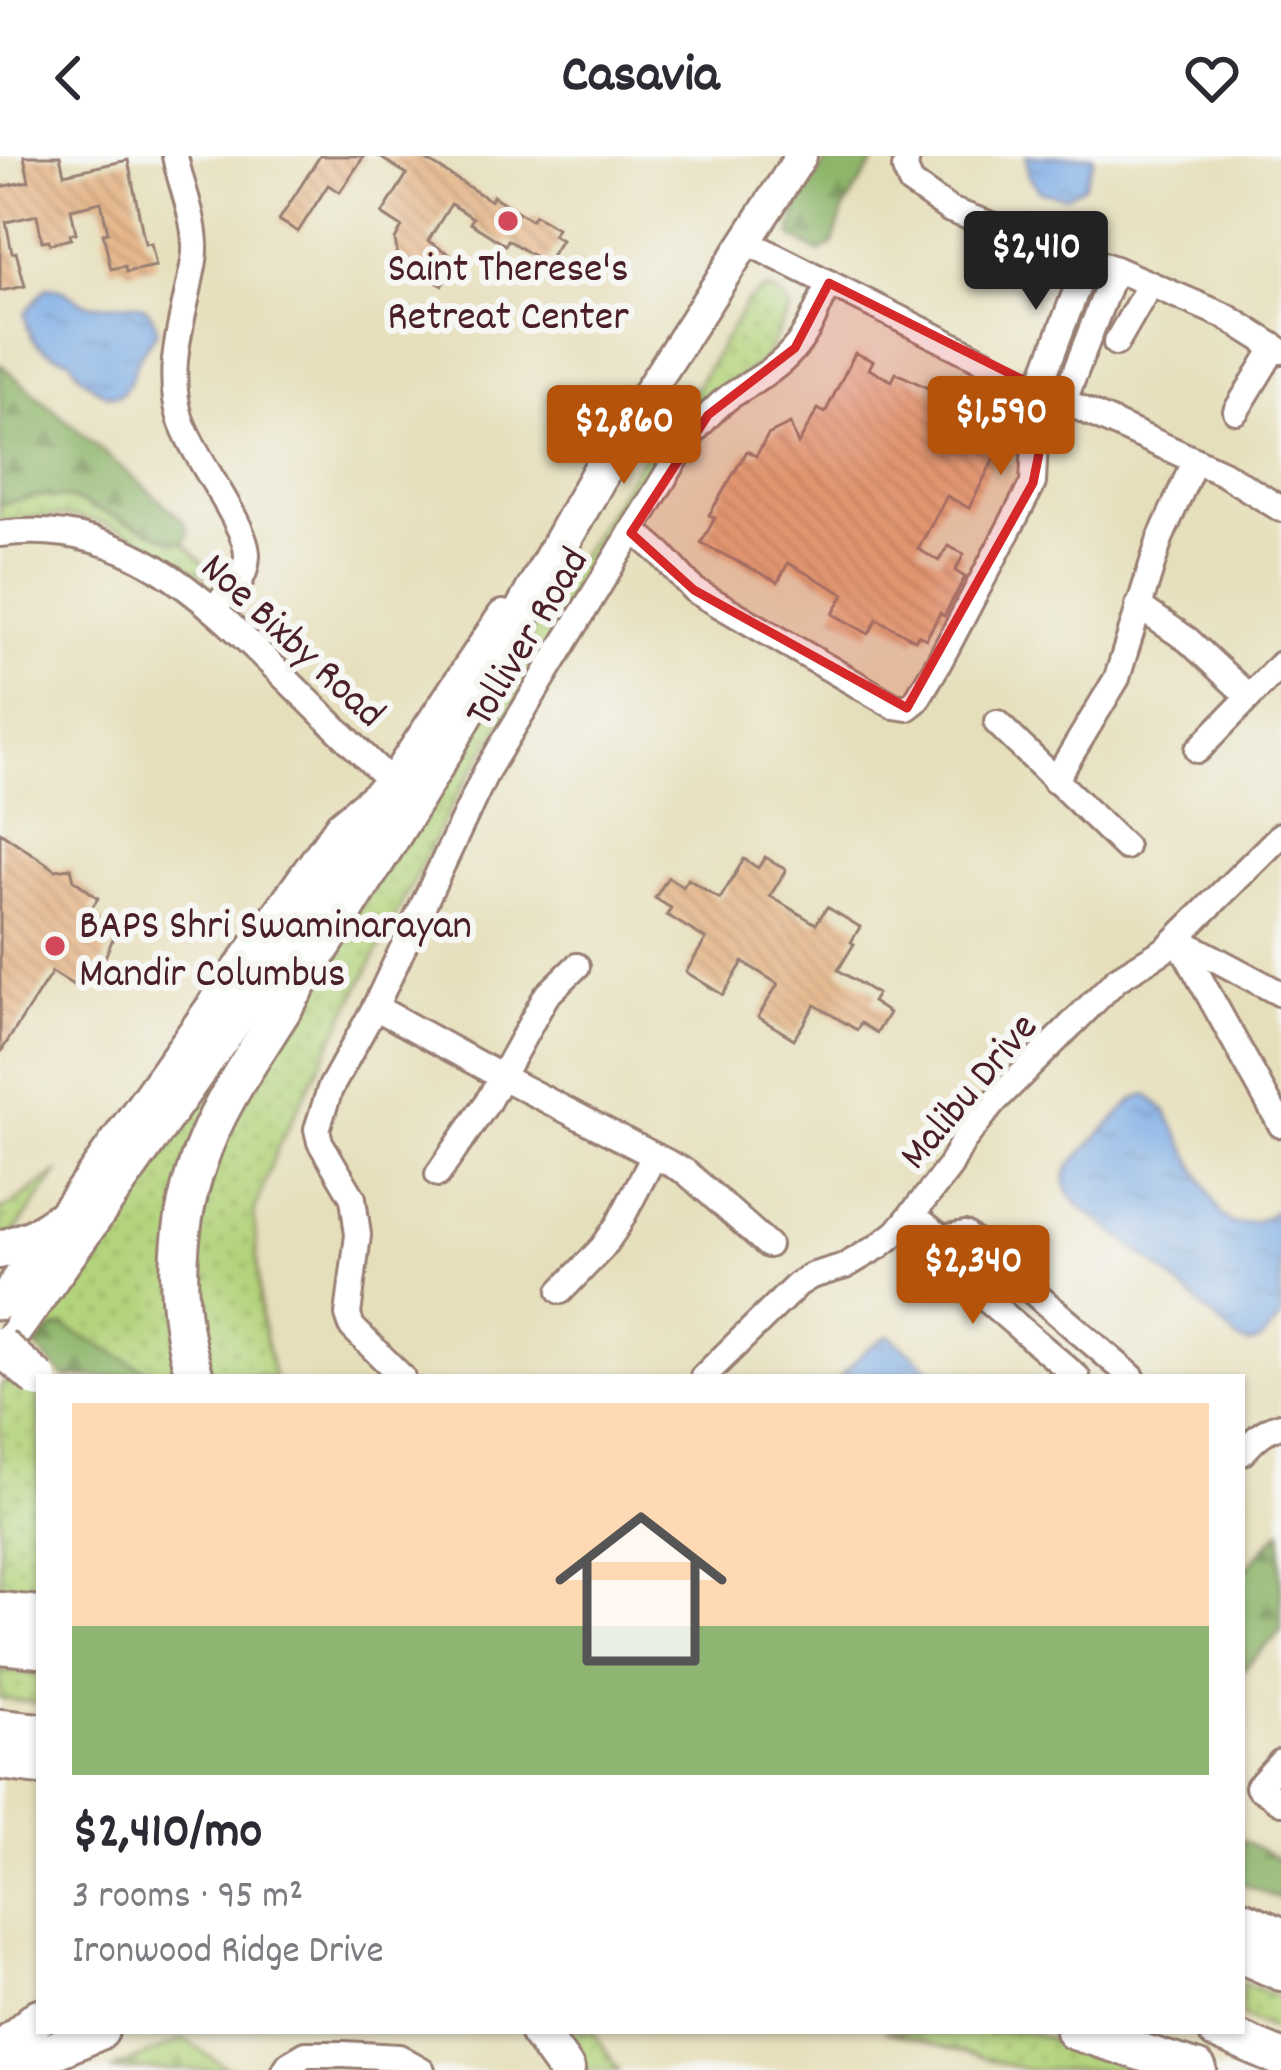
<!DOCTYPE html>
<html lang="en">
<head>
<meta charset="utf-8">
<style>
	:root { --surface:#fff; --page:#f2f2f3; --text:#2b2b33; --muted:#7c7c81; --accent:#b45309 }
	body { margin:0; font-family:Dekko,sans-serif; background:var(--page); color:var(--text); height:100vh; display:flex; flex-direction:column; font-size:45px; white-space:nowrap }
	* { box-sizing:border-box; margin:0 }
	p { font-size:39px; color:var(--muted) }
	.icon { flex:none; width:66px; height:66px; fill:none; stroke:currentColor; stroke-width:2; stroke-linecap:round; stroke-linejoin:round }
	.map { position:relative; flex:1; overflow:hidden }
	.details { position:absolute; left:36px; top:1218px; width:1209px; height:660px; display:flex; flex-direction:column; background:var(--surface); border-radius:0px; box-shadow:0 3px 9px #0004 }
	.details>* { flex:none }
	.price { position:absolute; translate:-50% -102px; padding:0 27px; border-radius:12px; background:var(--accent); color:#fff; font-size:39px; line-height:78px; filter:drop-shadow(0 3px 6px #0008) }
	.price::after { content:''; position:absolute; left:50%; top:72px; width:36px; height:27px; margin-left:-18px; background:inherit; clip-path:polygon(0 0,100% 0,50% 100%) }
	.price.selected { background:#222; color:#fff }
	ul { padding:0; list-style:none }
	li { display:grid; align-content:center; gap:24px; height:636px; padding:0 36px }
	li span { display:grid; place-items:center; height:372px; border-radius:0px; color:#555 }
	li>.icon { margin-inline-start:auto }
	span .icon { width:216px; height:216px; fill:#fffc; stroke-width:1 }
	li b { font-size:51px }
	header { display:flex; justify-content:space-between; align-items:center; height:156px; padding:0 36px; background:var(--surface); font-size:54px; font-weight:800 }
	.map>svg:first-child { display:block }
	.grass { fill:url(#grass-dots); stroke:#7e7953; stroke-width:3 }
	.forest { fill:url(#forest-firs); stroke:#6c6a4b; stroke-width:3 }
	.cemetery { fill:url(#cemetery-stones); stroke:#7e7953; stroke-width:3 }
	.water { fill:url(#water-ripples); stroke:#626488; stroke-width:3 }
	.building { fill:url(#building-back-hatch) }
	.lines { fill:none; stroke-linecap:round; stroke-linejoin:round }
	.minor-casing { stroke:#987f73; stroke-width:30 }
	.major-casing { stroke:#987f73; stroke-width:36 }
	.highway-casing { stroke:#987f73; stroke-width:42 }
	.minor { stroke:#fff; stroke-width:24 }
	.major { stroke:#fff; stroke-width:30 }
	.highway { stroke:#fff; stroke-width:36 }
	.highway-bridge-casing { stroke:#987f73; stroke-width:42; stroke-linecap:butt }
	.highway-bridge { stroke:#fff; stroke-width:36 }
	.marked { fill:#d62828; fill-opacity:0.2; stroke:#d62828; stroke-width:9; stroke-linejoin:round }
	.poi-dot { fill:#d1495b; stroke:#f6f6f2; stroke-width:4.5 }
	.labels { text-anchor:middle; stroke-width:12; stroke-linejoin:round; paint-order:stroke }
	.poi-label { font-size:42px; fill:#4a1f2b; stroke:#f6f6f2 }
	.street-label { font-size:42px; fill:#4a1f2b; stroke:#f6f6f2 }
</style>
</head>
<body>
<header><svg class="icon" aria-label="back" viewBox="0 0 24 24"><path d="M15 5l-7 7 7 7"/></svg>Casavia<svg class="icon" aria-label="heart" viewBox="0 0 24 24"><path d="M12 20l-8-8c-3-5 5-10 8-4 3-6 11-1 8 4z"/></svg></header>
<div class="map">
<svg width="1281" height="1914" viewBox="0 0 1281 1914">
	<defs>
		<pattern id="grass-dots" width="8" height="8" patternUnits="userSpaceOnUse" patternTransform="scale(3)"><rect width="8" height="8" fill="#b3d37b"/><path d="M2 2h.1M6 6h.1" fill="none" stroke="#9bb56a" stroke-width="1.8" stroke-linecap="round"/></pattern>
		<pattern id="forest-firs" width="22" height="20" patternUnits="userSpaceOnUse" patternTransform="scale(3)"><rect width="22" height="20" fill="#8eb56b"/><path d="M5 1l3.5 6h-7zM16 11l3.5 6h-7z" fill="#769358"/></pattern>
		<pattern id="cemetery-stones" width="16" height="16" patternUnits="userSpaceOnUse" patternTransform="scale(3)"><rect width="16" height="16" fill="#b3d37b"/><path d="M2 7V4a2 2 0 0 1 4 0v3zM10 15v-3a2 2 0 0 1 4 0v3z" fill="#9bb56a"/></pattern>
		<pattern id="water-ripples" width="26" height="14" patternUnits="userSpaceOnUse" patternTransform="scale(3)"><rect width="26" height="14" fill="#79aae4"/><path d="M2 4q2-2 4 0t4 0M15 11q2-2 4 0t4 0" fill="none" stroke="#658ab9"/></pattern>
		<pattern id="building-back-hatch" width="6" height="6" patternUnits="userSpaceOnUse" patternTransform="scale(3)"><rect width="6" height="6" fill="#e5b283"/><path d="M-1 5l2 2M0 0l6 6M5-1l2 2" fill="none" stroke="#bc906b"/></pattern>
	</defs>
	<rect width="100%" height="100%" fill="#f6f6f2"/>
	<filter id="ink" filterUnits="userSpaceOnUse"><feTurbulence type="fractalNoise" baseFrequency=".00833" numOctaves="2"/><feDisplacementMap in="SourceGraphic" scale="24" xChannelSelector="R" yChannelSelector="G"/><feConvolveMatrix kernelMatrix="1 2 1 2 8 2 1 2 1" color-interpolation-filters="sRGB"/></filter>
	<filter id="wash" filterUnits="userSpaceOnUse"><feTurbulence type="fractalNoise" baseFrequency=".004" numOctaves="4" result="noise"/><feDisplacementMap in="SourceGraphic" scale="48" xChannelSelector="R" yChannelSelector="G"/><feGaussianBlur stdDeviation="2.7" result="paint"/><feColorMatrix in="noise" values="0 0 0 0 0 0 0 0 0 0 0 0 0 0 0 0 0 1.4 0 .05"/><feComposite in="paint" operator="in"/></filter>
	<g filter="url(#wash)">
		<rect width="100%" height="100%" fill="#e6dfbb"/>
		<!-- grass -->
		<g class="grass">
			<path d="M763,134C778,134 784,141 790,154L764,203L721,234L593,422L453,647L277,993L254,1057L261,1162L274,1221H203L193,1071L232,952L687,231L694,235L747,146Z"/>
			<path d="M37,340L70,342L173,385L184,387L217,421H203C158,391 113,361 57,360C38,360 19,363 0,365V348Z"/>
			<polygon points="269,850 210,959 184,1221 152,1221 149,1216 52,1174 35,1190 30,1188"/>
			<polygon points="60,1014 15,1075 0,1083 0,1053 10,1050"/>
			<polygon points="10,1218 39,1242 39,1447 0,1443 0,1231"/>
			<polygon points="0,1514 39,1519 39,1548 0,1543"/>
			<polygon points="1242,1827 1281,1842 1281,1876 1242,1860"/>
			<polygon points="551,1875 593,1875 618,1914 578,1914"/>
			<polygon points="885,1875 1023,1875 1154,1914 1026,1914"/>
		</g>
		<!-- forest -->
		<g class="forest">
			<path d="M830,0H878L844,53L832,89L818,96L792,81C790,50 814,24 830,0Z"/>
			<polygon points="0,208 176,358 184,366 188,377 184,387 173,385 70,342 37,340 0,348"/>
			<polygon points="63,1170 149,1216 152,1221 64,1221 35,1190 52,1174"/>
			<polygon points="1281,1374 1281,1475 1242,1515 1242,1417"/>
			<polygon points="1242,1684 1281,1704 1281,1744 1242,1727"/>
		</g>
		<!-- cemetery -->
		<polygon class="cemetery" points="184,1883 230,1914 111,1914"/>
		<!-- water -->
		<g class="water">
			<polygon points="1026,0 1093,0 1094,3 1084,30 1066,41 1041,36 1028,19"/>
			<path d="M47,131C64,131 69,140 83,146C110,158 150,129 157,175C151,184 145,191 140,200C130,219 128,254 97,233C85,225 77,217 71,204C43,195 29,190 25,157Z"/>
			<path d="M1147,938L1166,955L1221,1059L1233,1068C1253,1067 1266,1064 1281,1051V1162L1260,1185L1250,1188L1239,1185L1155,1108L1078,1049C1065,1034 1061,1026 1070,1009L1133,944Z"/>
			<polygon points="889,1179 940,1221 840,1221 867,1193"/>
		</g>
		<g id="blocks">
			<!-- building -->
			<g class="building">
				<polygon points="24,0 60,0 64,18 128,4 145,88 151,87 156,110 126,116 125,110 111,113 103,77 108,76 101,46 71,53 76,77 70,78 71,83 50,88 49,84 42,85 37,59 6,66 12,97 16,96 25,130 0,135 0,31 29,25"/>
				<polygon points="320,0 364,0 340,36 328,29 298,76 279,64"/>
				<polygon points="378,0 420,0 491,45 493,40 531,64 535,59 557,72 553,79 561,84 546,108 508,84 505,89 470,67 473,62 451,48 428,85 454,101 452,104 456,106 442,129 395,100 397,95 395,84 402,71 382,58 407,18"/>
				<polygon points="855,197 873,205 869,213 892,225 896,217 1010,271 969,352 947,340 918,393 939,405 948,390 964,398 955,415 965,421 944,460 940,457 926,483 918,479 915,484 877,463 869,478 833,458 844,438 788,407 778,426 701,387 715,362 709,359 747,295 756,300 768,279 790,268 798,288 818,253 825,257"/>
				<polygon points="0,676 56,714 71,712 74,724 98,742 89,756 116,775 103,806 80,833 52,816 0,897"/>
				<polygon points="765,701 786,714 770,740 816,768 827,751 860,771 851,786 854,788 838,814 877,838 872,846 889,857 877,877 861,867 857,874 815,849 794,883 758,861 778,828 743,806 723,839 686,816 706,783 667,759 671,752 655,742 668,721 683,731 688,723 720,743 744,703 758,712"/>
			</g>
		</g>
	</g>
	<g filter="url(#ink)">
		<use href="#blocks" fill-opacity="0" stroke="#987f73" stroke-width="3"/>
		<g class="lines">
			<defs>
				<g id="minor">
					<path d="M175,0C181,30 194,58 195,89C196,101 192,114 190,125C181,171 166,214 180,261C191,299 248,369 247,400C246,425 231,439 212,450"/>
					<polyline points="907,0 905,13 911,27 950,54 1115,113 1227,161 1281,195"/>
					<polyline points="745,85 1064,245 1223,317 1281,353"/>
					<polyline points="1116,187 1150,128"/>
					<polyline points="1039,232 1088,103"/>
					<polyline points="1064,245 1115,113"/>
					<polyline points="1236,255 1275,191"/>
					<polyline points="631,377 645,384 661,398 694,434 894,550 907,552 916,545 938,508 1033,327 1035,285 1051,238"/>
					<path d="M0,378C121,361 200,437 279,516C317,553 354,590 392,627"/>
					<polyline points="1138,450 1188,484 1249,541"/>
					<polyline points="997,567 1125,691"/>
					<polyline points="1198,594 1281,508"/>
					<polyline points="1055,625 1117,522 1160,383 1195,304"/>
					<polyline points="1178,783 1281,969"/>
					<polyline points="1180,784 1281,838"/>
					<polyline points="375,851 500,920 686,1016 768,1089"/>
					<polyline points="438,1018 487,947 546,840 577,810"/>
					<polyline points="912,1058 942,1082 945,1108 1077,1221"/>
					<polyline points="942,1082 965,1078 1132,1221"/>
					<polyline points="561,1135 603,1091 618,1069 654,1000"/>
					<path d="M402,1221L352,1171L348,1159L358,1079L353,1042L320,986L317,973L330,933L375,851L486,616L688,283C701,267 713,253 729,241C751,226 774,216 792,195C810,176 818,150 829,127"/>
					<polyline points="703,1221 798,1128 811,1120 845,1110 879,1090 897,1076 931,1035 950,1010 963,985 994,946 1117,823 1166,793 1281,679"/>
					<path d="M1242,1297C1254,1284 1263,1274 1281,1269"/>
					<polyline points="1281,1606 1258,1631 1281,1646"/>
					<polyline points="285,1914 289,1908 306,1898 344,1898 399,1901 422,1914"/>
				</g>
				<g id="major">
					<polyline points="611,294 801,0"/>
					<polyline points="0,1148 341,669 383,634"/>
					<polyline points="0,1198 364,685 392,627 503,460"/>
				</g>
				<g id="highway">
					<polyline points="0,1094 35,1081 59,1065"/>
					<path d="M195,1221C173,1152 174,1076 198,1007C216,952 250,905 281,856C318,798 355,739 392,680C474,549 546,412 622,278"/>
					<polyline points="0,1455 39,1459"/>
					<polyline points="0,1489 39,1493"/>
					<polyline points="0,1572 39,1576"/>
					<polyline points="0,1605 39,1610"/>
					<polyline points="1242,1763 1281,1780"/>
					<polyline points="1242,1799 1281,1816"/>
					<polyline points="538,1875 566,1914"/>
					<polyline points="1074,1875 1198,1914"/>
					<polyline points="1217,1875 1281,1902"/>
					<polyline points="0,1895 39,1861"/>
					<polyline points="8,1914 100,1875"/>
				</g>
			</defs>
			<!-- minor casing -->
			<use href="#minor" class="minor-casing"/>
			<!-- major casing -->
			<use href="#major" class="major-casing"/>
			<!-- highway casing -->
			<use href="#highway" class="highway-casing"/>
			<!-- minor -->
			<use href="#minor" class="minor"/>
			<!-- major -->
			<use href="#major" class="major"/>
			<!-- highway -->
			<use href="#highway" class="highway"/>
			<defs>
				<polyline id="highway-bridge" points="0,1190 39,1224"/>
			</defs>
			<!-- highway-bridge casing -->
			<use href="#highway-bridge" class="highway-bridge-casing"/>
			<!-- highway-bridge -->
			<use href="#highway-bridge" class="highway-bridge"/>
		</g>
	</g>
	<!-- marked area -->
	<path class="marked" d="M829,127L1051,238L1033,327L907,552L694,434L631,377L708,259L795,192Z"/>
	<!-- markers -->
	<g class="poi-dot">
		<circle cx="508" cy="65" r="12"/>
		<circle cx="55" cy="790" r="12"/>
	</g>
	<g class="labels">
		<!-- poi labels -->
		<g class="poi-label">
			<text x="508" y="124">Saint Therese's<tspan x="508" dy="48">Retreat Center</tspan></text>
			<text x="79" y="781" text-anchor="start">BAPS Shri Swaminarayan<tspan x="79" dy="48">Mandir Columbus</tspan></text>
		</g>
		<!-- street labels -->
		<g class="street-label">
			<text transform="translate(524 479) rotate(-59)" y="15">Tolliver Road</text>
			<text transform="translate(295 482) rotate(43)" y="15">Noe Bixby Road</text>
			<text transform="translate(966 933) rotate(-50)" y="15">Malibu Drive</text>
		</g>
	</g>
</svg>
<b class="price selected" style="left:1036px;top:157px">$2,410</b>
<b class="price" style="left:1001px;top:322px">$1,590</b>
<b class="price" style="left:624px;top:331px">$2,860</b>
<b class="price" style="left:973px;top:1171px">$2,340</b>
<section class="details">
<ul>
<li><span style="background:linear-gradient(#ffd9b3 60%,#8fb573 0)"><svg class="icon" aria-label="home" viewBox="0 0 24 24"><path d="M3 11l9-7 9 7M6 9v11h12V9"/></svg></span><div><b>$2,410/mo</b><p>3 rooms · 95 m²</p><p>Ironwood Ridge Drive</p></div></li>
</ul>
</section>
</div>
</body>
</html>
